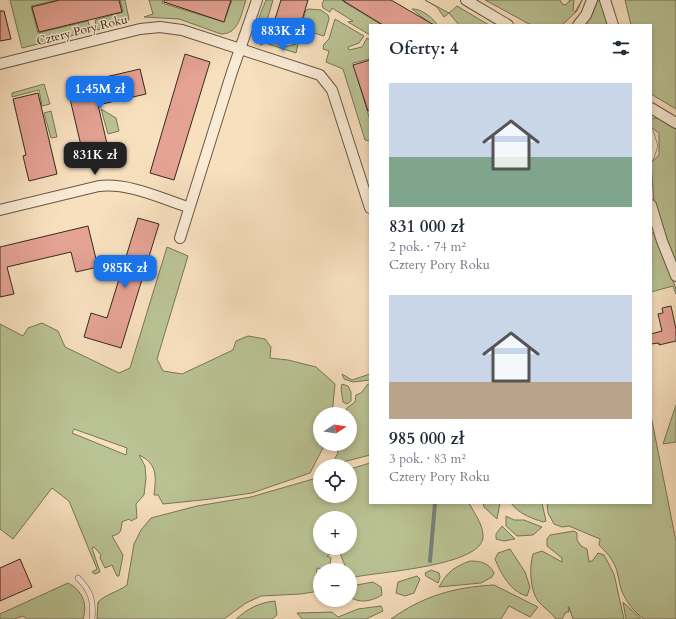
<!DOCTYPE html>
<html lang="pl">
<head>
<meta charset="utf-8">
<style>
	:root { --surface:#fff; --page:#f6f6f7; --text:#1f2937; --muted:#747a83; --accent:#1a73e8 }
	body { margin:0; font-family:Cardo,serif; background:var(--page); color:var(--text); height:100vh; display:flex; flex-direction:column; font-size:15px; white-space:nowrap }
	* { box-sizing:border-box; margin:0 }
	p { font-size:13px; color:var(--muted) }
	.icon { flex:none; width:22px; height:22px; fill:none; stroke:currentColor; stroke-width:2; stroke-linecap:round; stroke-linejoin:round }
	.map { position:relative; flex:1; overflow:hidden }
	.details { position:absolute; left:369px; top:24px; width:283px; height:480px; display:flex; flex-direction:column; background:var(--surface); border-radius:0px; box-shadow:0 2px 6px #0003 }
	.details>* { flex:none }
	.needle { width:26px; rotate:78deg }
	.buttons { position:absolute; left:313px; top:407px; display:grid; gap:8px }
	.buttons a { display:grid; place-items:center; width:44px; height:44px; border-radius:50%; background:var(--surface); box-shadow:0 2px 6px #0003; font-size:20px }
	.price { position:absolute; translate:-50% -34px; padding:0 9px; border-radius:8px; background:var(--accent); color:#fff; font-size:13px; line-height:26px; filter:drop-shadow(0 1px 2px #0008) }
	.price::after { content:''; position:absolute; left:50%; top:24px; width:12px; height:9px; margin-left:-6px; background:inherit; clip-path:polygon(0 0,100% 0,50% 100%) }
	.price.on { background:#222; color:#fff }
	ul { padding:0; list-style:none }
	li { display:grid; align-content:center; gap:8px; height:212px; padding:0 20px }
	li span { display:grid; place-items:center; height:124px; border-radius:0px; color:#555 }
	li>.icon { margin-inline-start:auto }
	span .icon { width:72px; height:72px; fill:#fffc; stroke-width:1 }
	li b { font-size:17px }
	h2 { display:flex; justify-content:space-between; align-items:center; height:48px; padding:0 20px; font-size:17px }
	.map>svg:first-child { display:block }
	.green { fill:#bac394; stroke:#78765a; fill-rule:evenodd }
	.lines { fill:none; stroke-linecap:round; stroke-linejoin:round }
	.stream { stroke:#76817d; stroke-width:4 }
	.building { fill:#e5a394; stroke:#362a21 }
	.lane-casing { stroke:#665848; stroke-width:6 }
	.street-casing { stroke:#665848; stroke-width:12 }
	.lane { stroke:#faebd5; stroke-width:5 }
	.street { stroke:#faebd5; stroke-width:10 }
	.labels { text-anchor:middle; stroke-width:3; stroke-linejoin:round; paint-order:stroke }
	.street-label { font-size:12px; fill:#362a21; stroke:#faebd5 }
</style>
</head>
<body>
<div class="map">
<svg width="676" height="619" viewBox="0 0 676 619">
	<rect width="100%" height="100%" fill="#f8e0bf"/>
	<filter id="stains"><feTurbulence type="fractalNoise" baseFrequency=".005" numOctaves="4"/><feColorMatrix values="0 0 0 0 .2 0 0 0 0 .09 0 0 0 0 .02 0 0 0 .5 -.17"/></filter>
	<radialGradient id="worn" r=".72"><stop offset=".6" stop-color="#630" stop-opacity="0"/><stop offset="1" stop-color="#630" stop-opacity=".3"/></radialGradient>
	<!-- green -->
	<g class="green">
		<polygon points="10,0 58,0 31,6 38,33 88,21 91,31 22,48"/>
		<polygon points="120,0 125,0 129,19 127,23 97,30 95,20 123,12"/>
		<path d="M149,0H163L162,3L224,22L232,0H246C241,14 239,34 221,34L179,19L144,17L153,14Z"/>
		<path d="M266,0H273L265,27L270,40L285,47L296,44L298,35L299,39L296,53L265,43L261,45C250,34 261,13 266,0Z"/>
		<polygon points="324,0 344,0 344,2 382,25 370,25 370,35 348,22 353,21 332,8 330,12 323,8 322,4"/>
		<polygon points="425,0 449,13 457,6 489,25 459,25 449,13 444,17 437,7"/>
		<polygon points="485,0 560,0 562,4 566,5 570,0 574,0 573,10 575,12 582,0 577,11 562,25 531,25"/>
		<polygon points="597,0 601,0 609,25 585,25 593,13"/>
		<polygon points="625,0 676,0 676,109 651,94 651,25 631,25"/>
		<polygon points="309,9 321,10 328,15 329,19 324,36 300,29 306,10"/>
		<path d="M412,9C420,8 434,18 437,25H432Z"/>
		<polygon points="335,19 364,36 359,43 348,47 349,50 362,47 367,38 370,40 370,59 353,63 370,120 370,141 365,140 343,69 326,62 329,51 323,49 324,44 329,39"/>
		<polygon points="44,84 50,104 42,106 39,90 12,97 12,93"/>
		<polygon points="101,109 116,118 119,131 108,134"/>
		<polygon points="51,111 57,137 51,138 44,113"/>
		<polygon points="654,118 658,118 676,129 676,265 654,203 651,163 659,155 659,133 651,127 651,120"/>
		<polygon points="651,233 655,233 676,289 676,294 673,286 651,292"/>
		<path d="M167,247L188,256L157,359L163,371L182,374L233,350L236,341L248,336L265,339L271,347L270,358L288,360L316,367L335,384L332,414H320V444H325L310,473L252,493L211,499L163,504L158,495H154C156,477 158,464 139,455L145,466L146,478L144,495L136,504L137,518L131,521L129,519L122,522C121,531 121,534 112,536L123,555L119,576H117L112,565L105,568L100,558L101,555L94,547L92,548L100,572L95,574L92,572L97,569L69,501L52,488L13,539L0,529V324L23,336L28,328L42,323L58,331L65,347L119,373L130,368ZM74,429L127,448L126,455L72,433Z"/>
		<polygon points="342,374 352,380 370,374 370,380 353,382 344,379"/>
		<polygon points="342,384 348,386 351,392 351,401 347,404 343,402 341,389"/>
		<polygon points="368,384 370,384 370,455 331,465 338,453 337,444 350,444 350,437 353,431 350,429 350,414 345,414 347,408 355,402 356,395 361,393"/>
		<polygon points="676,405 676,442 663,444"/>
		<path d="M651,416L676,541V619H644C634,612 625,600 621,589C619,582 618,574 616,568C612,558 606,552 599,545L600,539L569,526L562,527L554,524L548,513L547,503H651Z"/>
		<path d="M370,463V503H469C474,513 483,524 483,536C484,566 378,572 355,577L350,573V570H347L341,556V548H350V518H320V548H339L327,556L331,558L329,570L317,568L316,578L320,582L319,591L301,594L261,596L246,603L224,619H97L98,602C106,594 118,592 127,585L134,544L141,530L151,518L197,506L251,497L320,477V496H350V469Z"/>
		<polygon points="483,503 500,503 497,519 484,507"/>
		<path d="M511,503H542L546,521L543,522C531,518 519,514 511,503Z"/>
		<polygon points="506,516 514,520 524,520 542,527 533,535 517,536 506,526"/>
		<polygon points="502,526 515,539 504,541 496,539 496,534"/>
		<path d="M574,531L577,533V540L581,546L587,549L589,562L593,560L598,553L604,555L614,574L624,619H573L569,607H568L569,612H566L562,619H556C551,612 543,607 538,601C530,590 529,567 533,554L542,551L562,562V558L547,546V539L550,535Z"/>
		<path d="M510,549L525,572L530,587L527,596C511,592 501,574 495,559L498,553Z"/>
		<path d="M470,561C481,561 489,563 494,573L492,577L481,583L439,587C447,572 454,567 470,561Z"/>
		<polygon points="431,570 439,573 440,577 438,583 426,576 425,573"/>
		<polygon points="417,576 420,579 414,593 405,596 396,593 398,582"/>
		<path d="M373,582L381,587L382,595C372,601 360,604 350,597V589L357,585Z"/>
		<path d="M68,583C82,590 88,604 83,619H27L23,616L14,619H0V614Z"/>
		<path d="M494,585L538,607L530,617L509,606L501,619H391C423,596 455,587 494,585Z"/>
		<path d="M275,601L277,615L272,619H236C249,608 258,603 275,601Z"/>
		<polygon points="623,602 641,619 626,619"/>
		<polygon points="381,606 383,611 366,619 302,619 297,613 332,612 338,617 358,609"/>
	</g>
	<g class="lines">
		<!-- stream -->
		<polyline class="stream" points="430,561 435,503"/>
	</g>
	<!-- building -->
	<g class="building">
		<polygon points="60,0 119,0 122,12 39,32 32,7"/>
		<polygon points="164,0 231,0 224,22 164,2"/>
		<polygon points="281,0 308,0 296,40 271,32"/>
		<polygon points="342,0 391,0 434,25 383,25"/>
		<polygon points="0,11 4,11 11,39 0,41"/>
		<polygon points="185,54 210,62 174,180 150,173"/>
		<polygon points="370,60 370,110 368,111 353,65"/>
		<polygon points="140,69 146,94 98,105 111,161 86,167 67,86"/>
		<polygon points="38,93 57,174 29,181 23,156 26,155 13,99"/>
		<polygon points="138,218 159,224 121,348 84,337 91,313 107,318"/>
		<polygon points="88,226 98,267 76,272 71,252 7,267 14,294 0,297 0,247"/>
		<polygon points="671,306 676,329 676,341 659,345 659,343 651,344 651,334 662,331 658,314 663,313 662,308"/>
		<polygon points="20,559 32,587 0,601 0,568"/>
	</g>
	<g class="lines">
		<defs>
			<g id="lane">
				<polyline points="651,133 655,146 651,158"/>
				<path d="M78,578C91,591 94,601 92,619"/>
			</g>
			<g id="street">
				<polyline points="466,0 508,25"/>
				<polyline points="605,0 613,25"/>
				<polyline points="578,25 586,15 592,0"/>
				<polyline points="0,64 140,29 160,27 182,30 320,75 332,90 370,208"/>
				<polyline points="651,108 676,123"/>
				<polyline points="651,205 662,241 676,276"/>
				<path d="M0,210L99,186C130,183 160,198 188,207"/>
				<polyline points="180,238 232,72 257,0"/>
			</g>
		</defs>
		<!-- lane casing -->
		<use href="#lane" class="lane-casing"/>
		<!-- street casing -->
		<use href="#street" class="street-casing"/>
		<!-- lane -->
		<use href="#lane" class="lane"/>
		<!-- street -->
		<use href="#street" class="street"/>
	</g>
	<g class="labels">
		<!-- street labels -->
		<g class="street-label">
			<text transform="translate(82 30) rotate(-14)" y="4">Cztery Pory Roku</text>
		</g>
	</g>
	<rect width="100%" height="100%" filter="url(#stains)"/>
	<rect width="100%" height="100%" fill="url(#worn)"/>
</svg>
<div class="buttons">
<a><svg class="needle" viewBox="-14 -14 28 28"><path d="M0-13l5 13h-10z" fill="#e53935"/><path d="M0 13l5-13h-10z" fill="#747a83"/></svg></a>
<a><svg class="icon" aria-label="locate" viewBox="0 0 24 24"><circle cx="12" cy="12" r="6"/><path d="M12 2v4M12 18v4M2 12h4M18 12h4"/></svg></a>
<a>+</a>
<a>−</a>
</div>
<b class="price" style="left:283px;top:52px">883K zł</b>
<b class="price" style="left:100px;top:110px">1.45M zł</b>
<b class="price on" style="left:95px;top:176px">831K zł</b>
<b class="price" style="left:125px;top:289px">985K zł</b>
<section class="details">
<h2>Oferty: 4<svg class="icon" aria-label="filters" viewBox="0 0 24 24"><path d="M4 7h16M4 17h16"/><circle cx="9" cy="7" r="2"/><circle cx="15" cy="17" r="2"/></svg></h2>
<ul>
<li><span style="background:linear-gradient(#c9d6e8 60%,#7fa58c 0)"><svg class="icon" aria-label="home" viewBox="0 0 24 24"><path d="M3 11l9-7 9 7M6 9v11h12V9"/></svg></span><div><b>831 000 zł</b><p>2 pok. · 74 m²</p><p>Cztery Pory Roku</p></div></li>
<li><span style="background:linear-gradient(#c9d6e8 70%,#b9a48a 0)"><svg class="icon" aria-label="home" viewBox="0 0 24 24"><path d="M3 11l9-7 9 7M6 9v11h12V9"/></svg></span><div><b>985 000 zł</b><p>3 pok. · 83 m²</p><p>Cztery Pory Roku</p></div></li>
</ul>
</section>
</div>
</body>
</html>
